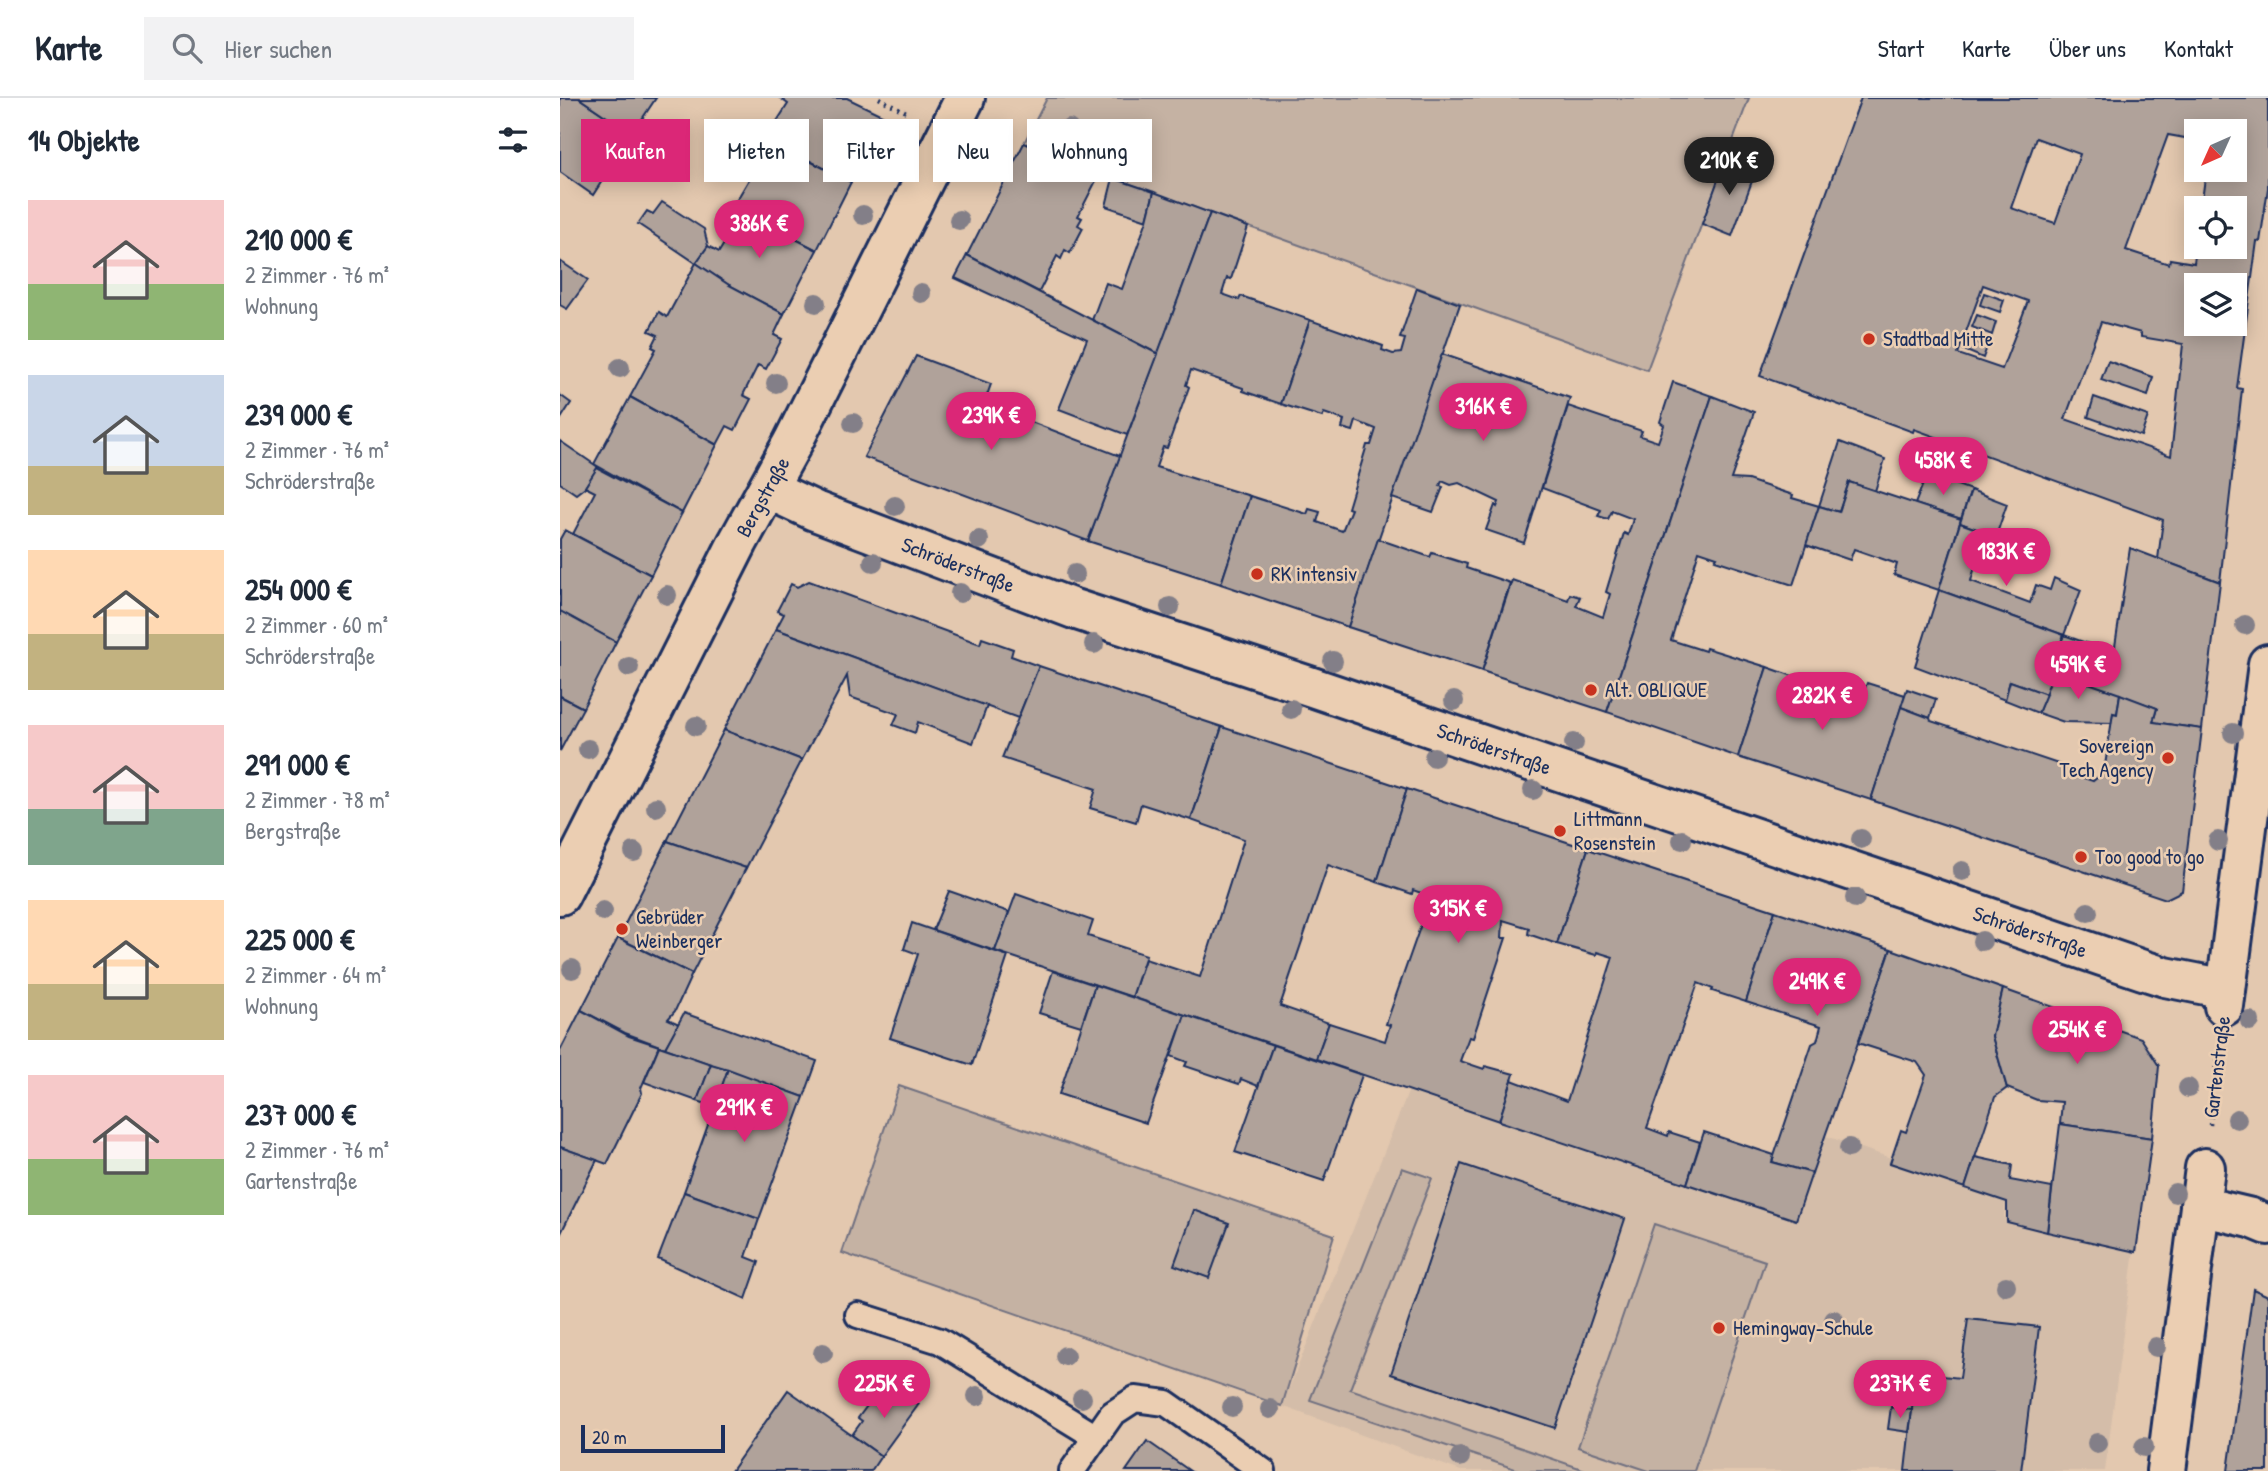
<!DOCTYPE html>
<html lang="de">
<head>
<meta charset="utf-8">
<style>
	:root { --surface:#fff; --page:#f2f2f3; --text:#1f2937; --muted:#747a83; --line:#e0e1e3; --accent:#db2777 }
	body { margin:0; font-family:"Patrick Hand",sans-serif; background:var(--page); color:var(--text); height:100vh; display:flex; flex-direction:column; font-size:26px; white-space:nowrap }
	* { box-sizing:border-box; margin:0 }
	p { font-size:23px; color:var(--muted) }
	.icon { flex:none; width:38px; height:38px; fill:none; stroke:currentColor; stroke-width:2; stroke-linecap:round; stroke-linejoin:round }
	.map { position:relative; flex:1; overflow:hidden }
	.drawer { display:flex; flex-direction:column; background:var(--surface); width:560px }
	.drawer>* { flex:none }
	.banner { position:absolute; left:21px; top:21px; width:665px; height:63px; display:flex; gap:14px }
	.needle { width:46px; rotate:225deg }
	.controls { position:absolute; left:1624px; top:21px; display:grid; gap:14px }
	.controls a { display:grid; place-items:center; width:63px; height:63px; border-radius:0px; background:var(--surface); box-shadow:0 4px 18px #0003; font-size:35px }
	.scale { position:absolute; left:21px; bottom:18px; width:144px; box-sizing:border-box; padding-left:7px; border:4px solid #1b2f5e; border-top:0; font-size:19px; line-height:24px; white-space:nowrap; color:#1b2f5e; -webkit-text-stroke:5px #ebceb2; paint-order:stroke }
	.price { position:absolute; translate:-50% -60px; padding:0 16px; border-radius:24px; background:var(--accent); color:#fff; font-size:23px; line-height:46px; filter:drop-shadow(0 2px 4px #0008) }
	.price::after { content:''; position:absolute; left:50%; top:42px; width:21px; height:16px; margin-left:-10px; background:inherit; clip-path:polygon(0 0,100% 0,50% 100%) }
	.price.active { background:#222; color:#fff }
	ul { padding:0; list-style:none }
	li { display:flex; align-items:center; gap:21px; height:175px; padding:0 28px }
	li span { display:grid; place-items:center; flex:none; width:196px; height:140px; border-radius:0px; color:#555 }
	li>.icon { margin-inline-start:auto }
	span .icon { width:84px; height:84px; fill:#fffc; stroke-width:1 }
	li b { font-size:30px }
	h2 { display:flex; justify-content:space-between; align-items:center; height:84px; padding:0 28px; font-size:30px }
	.pill { padding:0 24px; border-radius:0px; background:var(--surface); box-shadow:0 4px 18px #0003; font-size:24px; line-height:63px }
	.pill.active { background:var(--accent); color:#fff }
	header { display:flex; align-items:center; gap:42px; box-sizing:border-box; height:98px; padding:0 35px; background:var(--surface); border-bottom:2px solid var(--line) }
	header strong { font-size:33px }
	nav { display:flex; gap:38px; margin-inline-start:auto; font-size:24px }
	.search { width:490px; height:63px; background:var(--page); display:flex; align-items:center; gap:18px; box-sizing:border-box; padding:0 24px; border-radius:0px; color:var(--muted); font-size:26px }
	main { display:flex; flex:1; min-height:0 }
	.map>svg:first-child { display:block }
	.built { fill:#d4bda9 }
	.green { fill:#c5b2a3; stroke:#707080; stroke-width:2 }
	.building { fill:#b0a29a; stroke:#1b2f5e; stroke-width:2; fill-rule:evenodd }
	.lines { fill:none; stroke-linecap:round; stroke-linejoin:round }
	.lane-casing { stroke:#1b2f5e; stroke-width:30 }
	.street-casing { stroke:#1b2f5e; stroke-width:44 }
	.path { stroke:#1b2f5e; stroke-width:4.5; stroke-dasharray:2 5; stroke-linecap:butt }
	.lane { stroke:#ebceb2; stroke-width:24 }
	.street { stroke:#ebceb2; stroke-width:38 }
	.tree { fill:#837f88 }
	.poi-dot { fill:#c8321e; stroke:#ebceb2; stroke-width:2.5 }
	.labels { text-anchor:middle; stroke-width:5; stroke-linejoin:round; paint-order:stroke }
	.poi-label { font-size:21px; fill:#1b2f5e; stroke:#ebceb2; text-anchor:start }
	.street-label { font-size:21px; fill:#1b2f5e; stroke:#ebceb2 }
</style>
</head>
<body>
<header>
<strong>Karte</strong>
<div class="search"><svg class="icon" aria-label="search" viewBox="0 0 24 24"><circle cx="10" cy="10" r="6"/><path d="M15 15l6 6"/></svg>Hier suchen</div>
<nav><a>Start</a><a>Karte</a><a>Über uns</a><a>Kontakt</a></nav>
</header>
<main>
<section class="drawer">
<h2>14 Objekte<svg class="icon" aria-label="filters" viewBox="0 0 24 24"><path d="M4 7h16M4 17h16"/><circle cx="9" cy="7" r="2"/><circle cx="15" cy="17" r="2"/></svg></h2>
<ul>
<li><span style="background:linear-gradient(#f6c9c9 60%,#8fb573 0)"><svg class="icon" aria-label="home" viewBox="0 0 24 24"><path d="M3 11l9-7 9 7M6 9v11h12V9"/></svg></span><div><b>210 000 €</b><p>2 Zimmer · 76 m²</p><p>Wohnung</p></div></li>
<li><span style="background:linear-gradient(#c9d6e8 65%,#c2b280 0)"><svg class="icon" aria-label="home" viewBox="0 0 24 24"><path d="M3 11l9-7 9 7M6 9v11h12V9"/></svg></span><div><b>239 000 €</b><p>2 Zimmer · 76 m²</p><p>Schröderstraße</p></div></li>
<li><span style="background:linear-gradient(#ffd9b3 60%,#c2b280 0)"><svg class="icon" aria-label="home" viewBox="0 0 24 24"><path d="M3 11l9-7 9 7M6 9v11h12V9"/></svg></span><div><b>254 000 €</b><p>2 Zimmer · 60 m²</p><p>Schröderstraße</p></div></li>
<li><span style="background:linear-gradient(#f6c9c9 60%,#7fa58c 0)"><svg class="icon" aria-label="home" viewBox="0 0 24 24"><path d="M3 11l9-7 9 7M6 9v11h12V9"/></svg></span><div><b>291 000 €</b><p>2 Zimmer · 78 m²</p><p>Bergstraße</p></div></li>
<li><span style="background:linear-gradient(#ffd9b3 60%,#c2b280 0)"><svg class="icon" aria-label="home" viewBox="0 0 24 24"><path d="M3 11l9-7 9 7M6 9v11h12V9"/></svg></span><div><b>225 000 €</b><p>2 Zimmer · 64 m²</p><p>Wohnung</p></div></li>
<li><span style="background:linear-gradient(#f6c9c9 60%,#8fb573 0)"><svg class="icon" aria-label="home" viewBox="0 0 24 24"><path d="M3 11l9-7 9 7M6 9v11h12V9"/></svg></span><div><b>237 000 €</b><p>2 Zimmer · 76 m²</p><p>Gartenstraße</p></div></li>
</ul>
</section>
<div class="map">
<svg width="1708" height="1373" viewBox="0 0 1708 1373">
	<rect width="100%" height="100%" fill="#e3c8af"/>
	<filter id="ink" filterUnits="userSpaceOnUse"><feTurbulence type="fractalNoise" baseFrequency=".0143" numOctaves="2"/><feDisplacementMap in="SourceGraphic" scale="14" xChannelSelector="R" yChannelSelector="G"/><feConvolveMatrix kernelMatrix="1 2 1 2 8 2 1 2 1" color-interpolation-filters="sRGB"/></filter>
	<g filter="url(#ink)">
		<!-- built -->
		<polygon class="built" points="849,992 1236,1122 1263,1037 1446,1099 1444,1119 1574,1152 1545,1373 901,1373 722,1308"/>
		<!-- green -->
		<g class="green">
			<polygon points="487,0 1189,0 1087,272 553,80 464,45"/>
			<polygon points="339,988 774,1137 722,1308 282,1155"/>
			<polygon points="842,1070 872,1080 790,1291 1028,1373 961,1373 750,1302"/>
			<polygon points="1094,1126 1205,1163 1134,1373 1089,1373 1018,1349"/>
		</g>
		<!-- building -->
		<g class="building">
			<polygon points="0,0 19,0 72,36 33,97 0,74"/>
			<polygon points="19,0 96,0 72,36"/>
			<polygon points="220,0 287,0 324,18 291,84 232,54 207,39 228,6"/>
			<path d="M1301,0H1708V90L1700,144L1697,143L1677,290L1682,291L1660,484L1598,461L1603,422L1354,331L1353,334L1200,278ZM1636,33H1675V72H1646L1641,110H1675V149L1636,148L1634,165L1610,161L1609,166L1566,152L1608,37L1636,42ZM1476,40L1520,56L1495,125L1451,110ZM1423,187L1468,203L1442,271L1398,256ZM1636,187H1675V226H1636ZM1541,224L1581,235V239L1623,246L1611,358L1505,321Z"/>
			<polygon points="207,39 232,54 291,84 257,152 204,125 175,105 191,78 197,80 206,66 195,57"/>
			<polygon points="464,45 540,75 518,118 522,120 518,127 523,130 510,155 505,152 501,161 497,158 479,194 407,157"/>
			<polygon points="1166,60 1196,72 1172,138 1142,126"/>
			<polygon points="553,80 594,94 587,122 546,108"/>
			<polygon points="594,94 650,115 598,256 532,222 546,185 562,191 587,122"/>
			<polygon points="102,104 144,131 148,148 136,165 78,126 87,113 93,116"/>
			<polygon points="175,105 204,125 257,152 224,216 169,187 136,165 148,148 159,154 165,144 162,126"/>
			<polygon points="650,115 688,129 671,181 667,180 662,196 679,202 681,198 750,222 721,306 683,293 683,290 631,272 626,287 629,289 607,350 603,349 596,369 690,398 661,486 528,443"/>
			<polygon points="407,157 598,256 567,337 499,311 527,241 395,180"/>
			<polygon points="0,163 28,182 7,211 0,207"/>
			<polygon points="136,165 169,187 224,216 214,237 222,241 206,271 198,267 183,297 191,301 175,332 167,328 157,347 70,299 96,251 92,249 98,237 89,233 99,214 107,219"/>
			<polygon points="857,190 900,206 788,529 661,486 690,398 747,416 749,411 760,414 757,424 782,433 791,411 788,410 807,347 811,347 816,331 796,323 793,333 782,330 784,322 764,315 762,319 721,306 750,222 823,248 822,252 833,256 841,255 845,241 840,240"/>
			<polygon points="1424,195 1444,202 1440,214 1420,207"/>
			<polygon points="1417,217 1436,224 1432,237 1412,229"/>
			<polygon points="1408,242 1427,249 1423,260 1404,252"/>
			<polygon points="882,256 1010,300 964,445 926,432 935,407 937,409 939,404 899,385 891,387 882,383 880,388 883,389 873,414 832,400"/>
			<polygon points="356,258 431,286 424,306 560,358 528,443 304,359"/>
			<polygon points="1548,263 1593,279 1588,298 1541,282"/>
			<polygon points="1113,284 1152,298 1047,614 922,573 952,482 1008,502 1010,496 1020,499 1016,508 1043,519 1050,496 1046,494 1064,435 1068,437 1073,421 1052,413 1048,421 1038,418 1041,412 982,390 1008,308 1082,333 1080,338 1098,344 1104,327 1100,324"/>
			<polygon points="0,297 11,305 0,322"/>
			<polygon points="1152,298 1194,314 1171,381 1188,382 1233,397 1232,400 1259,408 1233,487 1155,462 1157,459 1139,453 1111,542 1145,553 1146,550 1207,569 1178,659 1047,614"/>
			<polygon points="70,299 157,347 122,415 34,366"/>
			<polygon points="1534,299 1588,318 1581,338 1528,319"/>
			<polygon points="0,343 38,369 25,389 16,396 0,385"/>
			<polygon points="1280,344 1325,361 1315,393 1289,384 1279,414 1259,408"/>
			<polygon points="37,370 122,415 91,477 13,436 35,394 25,389"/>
			<polygon points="1367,376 1411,392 1401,421 1355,406"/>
			<polygon points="1289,384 1401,421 1379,492 1334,477 1337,466 1294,451 1290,462 1246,447 1259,408 1279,414"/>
			<polygon points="1411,392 1447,406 1436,438 1400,425"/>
			<polygon points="1400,425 1425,434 1411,483 1470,505 1476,487 1490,492 1494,480 1521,492 1504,537 1379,492"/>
			<polygon points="5,432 91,477 56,544 0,513 0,441"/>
			<polygon points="818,441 870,459 872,455 907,466 906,470 950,485 922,573 788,529"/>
			<polygon points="1570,450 1660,484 1642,631 1593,624 1597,610 1494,573 1495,570 1490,569 1504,537 1554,555"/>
			<polygon points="249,483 420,546 422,540 453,551 451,558 479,568 458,620 216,531 224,516 217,513 231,486 237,489"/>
			<polygon points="1379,492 1504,537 1490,569 1495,570 1486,596 1450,583 1445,602 1355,568"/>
			<polygon points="0,513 56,544 23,610 0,598"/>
			<polygon points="216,531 427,608 413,645 358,624 355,635 333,627 338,616 290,599 287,578 242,662 164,632"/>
			<polygon points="479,568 662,629 631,722 581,706 576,724 530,710 536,691 442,660"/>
			<polygon points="1207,569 1264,589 1263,592 1269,594 1272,583 1284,587 1280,598 1300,604 1307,585 1345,597 1311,702 1178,659"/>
			<polygon points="1494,573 1560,596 1557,616 1553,615 1552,625 1504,624 1478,615"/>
			<polygon points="1450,583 1486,596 1478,615 1445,602"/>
			<polygon points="1347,591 1376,601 1370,620 1341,609"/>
			<polygon points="1560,596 1597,610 1593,624 1642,631 1622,793 1606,801 1311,702 1341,609 1370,620 1371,623 1510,670 1510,675 1533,683 1544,674 1553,615 1557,616"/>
			<polygon points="0,598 23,610 0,653"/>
			<polygon points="662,629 847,691 817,784 768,767 720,908 769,925 756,961 572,899 585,861 640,879 684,741 631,722"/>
			<polygon points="164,632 242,662 186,770 107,743"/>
			<polygon points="847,691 1028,751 997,846 968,836 969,830 943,822 942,840 946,840 913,940 909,939 900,963 924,971 925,968 954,976 939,1023 756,961 769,925 825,943 830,927 826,926 865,815 869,815 878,801 853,792 852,796 817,784"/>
			<polygon points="107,743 186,770 132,876 58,840"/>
			<polygon points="1028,751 1215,813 1186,904 1152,893 1153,891 1138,885 1087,1030 1108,1038 1109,1034 1140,1044 1127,1086 939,1023 952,982 1007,1003 1053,859 1037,854 1036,857 997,846"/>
			<polygon points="389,793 449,814 435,853 373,832"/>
			<polygon points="456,796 533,823 528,838 586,857 572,899 435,853"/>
			<polygon points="1215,813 1331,851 1252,1075 1212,1064 1252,946 1257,943 1261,928 1186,904"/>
			<polygon points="352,825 448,858 412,967 330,940 358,856 344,851"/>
			<polygon points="58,840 132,876 115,913 108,921 119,926 105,950 65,935 21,912"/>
			<polygon points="1331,851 1443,891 1432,938 1447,990 1435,999 1405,1090 1330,1065 1341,1032 1346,1034 1366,977 1357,964 1298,945"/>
			<polygon points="493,873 535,887 521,928 479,915"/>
			<polygon points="535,887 625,917 586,1025 499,996"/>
			<polygon points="1443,891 1581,940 1599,968 1592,1040 1500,1026 1502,1004 1477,1002 1447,990 1432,938"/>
			<polygon points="21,912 69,938 99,948 81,990 82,995 47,1066 0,1049 0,953"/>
			<polygon points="124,915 257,963 244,999 105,950"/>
			<polygon points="625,917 713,947 698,988 681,981 679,986 625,968 627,964 611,958"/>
			<polygon points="713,947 802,977 764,1083 675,1054"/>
			<polygon points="99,948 151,966 137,1003 84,984"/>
			<polygon points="151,966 168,971 156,1006 153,1008 137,1003"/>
			<polygon points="168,971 244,999 199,1121 124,1094"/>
			<polygon points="1500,1026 1592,1040 1576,1154 1487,1134"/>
			<polygon points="1144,1034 1214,1057 1212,1064 1252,1075 1236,1122 1127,1086"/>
			<polygon points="0,1049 37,1062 0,1137"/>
			<polygon points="1415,1059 1452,1067 1450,1082 1492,1090 1487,1134 1447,1124 1447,1104 1405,1090"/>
			<polygon points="901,1066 1065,1121 995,1330 831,1276"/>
			<polygon points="124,1094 199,1121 186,1159 199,1164 186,1201 98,1161"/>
			<polygon points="634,1112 669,1125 649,1180 614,1167"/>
			<polygon points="1693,1191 1708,1198 1708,1373 1668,1373"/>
			<polygon points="1408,1221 1479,1229 1461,1373 1345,1373 1356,1275 1400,1280"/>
			<polygon points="319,1288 359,1306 321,1358 292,1337 302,1323 298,1320 315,1297"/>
			<polygon points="228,1292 321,1358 311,1373 171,1373"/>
			<polygon points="1331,1309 1352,1312 1349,1334 1328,1331"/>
			<polygon points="587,1343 630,1373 566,1373"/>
		</g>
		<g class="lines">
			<defs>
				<g id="lane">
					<polyline points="298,1217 380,1243 536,1339"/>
					<polyline points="512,1373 552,1316 575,1301 606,1305 703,1373"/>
				</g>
				<g id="street">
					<polyline points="208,391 255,413 514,511 752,589 1583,872 1605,879 1666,891"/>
					<polyline points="0,797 178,444 233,344 405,0"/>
					<polyline points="1664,908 1708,566"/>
					<polyline points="1640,1108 1691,1120 1708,1127"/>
					<polyline points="1606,1373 1645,1070"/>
				</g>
			</defs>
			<!-- lane casing -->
			<use href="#lane" class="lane-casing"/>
			<!-- street casing -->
			<use href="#street" class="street-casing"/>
			<!-- path -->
			<g class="path">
				<polyline points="319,0 348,15"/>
				<polyline points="1650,1027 1659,949"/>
			</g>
			<!-- lane -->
			<use href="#lane" class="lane"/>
			<!-- street -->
			<use href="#street" class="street"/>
		</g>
		<!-- trees -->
		<g class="tree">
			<circle cx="509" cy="31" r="10"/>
			<circle cx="428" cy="58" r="10"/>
			<circle cx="303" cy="117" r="10"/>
			<circle cx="399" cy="122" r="10"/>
			<circle cx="361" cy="195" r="10"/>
			<circle cx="256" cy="205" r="10"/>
			<circle cx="60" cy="270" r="10"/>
			<circle cx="216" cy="285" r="10"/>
			<circle cx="293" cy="325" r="10"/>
			<circle cx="335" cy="408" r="10"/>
			<circle cx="419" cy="442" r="10"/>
			<circle cx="313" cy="464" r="10"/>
			<circle cx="515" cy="476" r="10"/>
			<circle cx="400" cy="495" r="10"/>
			<circle cx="107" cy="497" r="10"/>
			<circle cx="610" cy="509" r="10"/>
			<circle cx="1685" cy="527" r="10"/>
			<circle cx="534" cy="546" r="10"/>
			<circle cx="773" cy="563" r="10"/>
			<circle cx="69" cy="569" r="10"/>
			<circle cx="894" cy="603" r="10"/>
			<circle cx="731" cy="611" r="10"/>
			<circle cx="136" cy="628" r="10"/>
			<circle cx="1673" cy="635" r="10"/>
			<circle cx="1014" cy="645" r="10"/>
			<circle cx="28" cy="651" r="10"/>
			<circle cx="874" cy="659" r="10"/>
			<circle cx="973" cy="692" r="10"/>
			<circle cx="96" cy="709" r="10"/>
			<circle cx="1301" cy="741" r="10"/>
			<circle cx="1122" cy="742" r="10"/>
			<circle cx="1658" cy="743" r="10"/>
			<circle cx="74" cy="754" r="10"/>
			<circle cx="1402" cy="773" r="10"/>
			<circle cx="1295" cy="800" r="10"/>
			<circle cx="43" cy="813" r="10"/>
			<circle cx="1528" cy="814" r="10"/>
			<circle cx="1422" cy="843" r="10"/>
			<circle cx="12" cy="871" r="10"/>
			<circle cx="1690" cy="923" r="10"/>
			<circle cx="1628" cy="990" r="10"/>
			<circle cx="1677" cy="1021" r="10"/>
			<circle cx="1289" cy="1050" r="10"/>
			<circle cx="1615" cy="1095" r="10"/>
			<circle cx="1446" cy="1188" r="10"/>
			<circle cx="1274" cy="1222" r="10"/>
			<circle cx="1596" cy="1249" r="10"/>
			<circle cx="263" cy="1255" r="10"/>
			<circle cx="505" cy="1258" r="10"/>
			<circle cx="417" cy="1298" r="10"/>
			<circle cx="522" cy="1300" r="10"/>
			<circle cx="672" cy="1309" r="10"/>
			<circle cx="710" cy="1311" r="10"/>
			<circle cx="1537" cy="1345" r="10"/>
			<circle cx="1584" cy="1349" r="10"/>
			<circle cx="900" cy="1359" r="10"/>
		</g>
	</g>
	<!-- markers -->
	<g class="poi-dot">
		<circle cx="1309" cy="241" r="7"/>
		<circle cx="697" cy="476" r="7"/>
		<circle cx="1031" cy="592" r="7"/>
		<circle cx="1608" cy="660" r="7"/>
		<circle cx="1000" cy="733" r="7"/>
		<circle cx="1521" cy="759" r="7"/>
		<circle cx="62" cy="831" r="7"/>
		<circle cx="1159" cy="1230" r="7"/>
	</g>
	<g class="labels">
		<!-- poi labels -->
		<g class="poi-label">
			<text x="1323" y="248">Stadtbad Mitte</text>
			<text x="711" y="483">RK intensiv</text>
			<text x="1045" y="599">Alt. OBLIQUE</text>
			<text x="1594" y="655" text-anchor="end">Sovereign<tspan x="1594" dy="24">Tech Agency</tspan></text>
			<text x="1014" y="728">Littmann<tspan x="1014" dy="24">Rosenstein</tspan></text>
			<text x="1535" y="766">Too good to go</text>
			<text x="76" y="826">Gebrüder<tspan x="76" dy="24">Weinberger</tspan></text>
			<text x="1173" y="1237">Hemingway-Schule</text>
		</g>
		<!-- street labels -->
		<g class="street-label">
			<text transform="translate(203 399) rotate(-61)" y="7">Bergstraße</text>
			<text transform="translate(398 467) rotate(21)" y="7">Schröderstraße</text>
			<text transform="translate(934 651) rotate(19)" y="7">Schröderstraße</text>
			<text transform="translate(1470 834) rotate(19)" y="7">Schröderstraße</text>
			<text transform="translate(1657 969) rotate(-83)" y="7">Gartenstraße</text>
		</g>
	</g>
</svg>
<div class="controls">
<a><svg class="needle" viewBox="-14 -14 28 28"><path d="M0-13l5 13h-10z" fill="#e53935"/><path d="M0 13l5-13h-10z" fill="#747a83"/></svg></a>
<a><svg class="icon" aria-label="locate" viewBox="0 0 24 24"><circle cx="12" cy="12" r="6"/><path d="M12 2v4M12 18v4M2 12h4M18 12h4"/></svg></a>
<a><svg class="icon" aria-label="layers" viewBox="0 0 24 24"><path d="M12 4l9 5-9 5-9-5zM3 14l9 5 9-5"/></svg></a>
</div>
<div class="scale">20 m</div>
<b class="price active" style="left:1169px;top:99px">210K €</b>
<b class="price" style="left:199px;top:162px">386K €</b>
<b class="price" style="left:923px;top:345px">316K €</b>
<b class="price" style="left:431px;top:354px">239K €</b>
<b class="price" style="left:1383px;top:399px">458K €</b>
<b class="price" style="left:1446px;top:490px">183K €</b>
<b class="price" style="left:1518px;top:603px">459K €</b>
<b class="price" style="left:1262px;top:634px">282K €</b>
<b class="price" style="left:898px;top:847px">315K €</b>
<b class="price" style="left:1257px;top:920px">249K €</b>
<b class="price" style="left:1517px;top:968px">254K €</b>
<b class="price" style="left:184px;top:1046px">291K €</b>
<b class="price" style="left:324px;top:1322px">225K €</b>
<b class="price" style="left:1340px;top:1322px">237K €</b>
<div class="banner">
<a class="pill active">Kaufen</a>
<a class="pill">Mieten</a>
<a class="pill">Filter</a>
<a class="pill">Neu</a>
<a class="pill">Wohnung</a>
</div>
</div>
</main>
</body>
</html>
